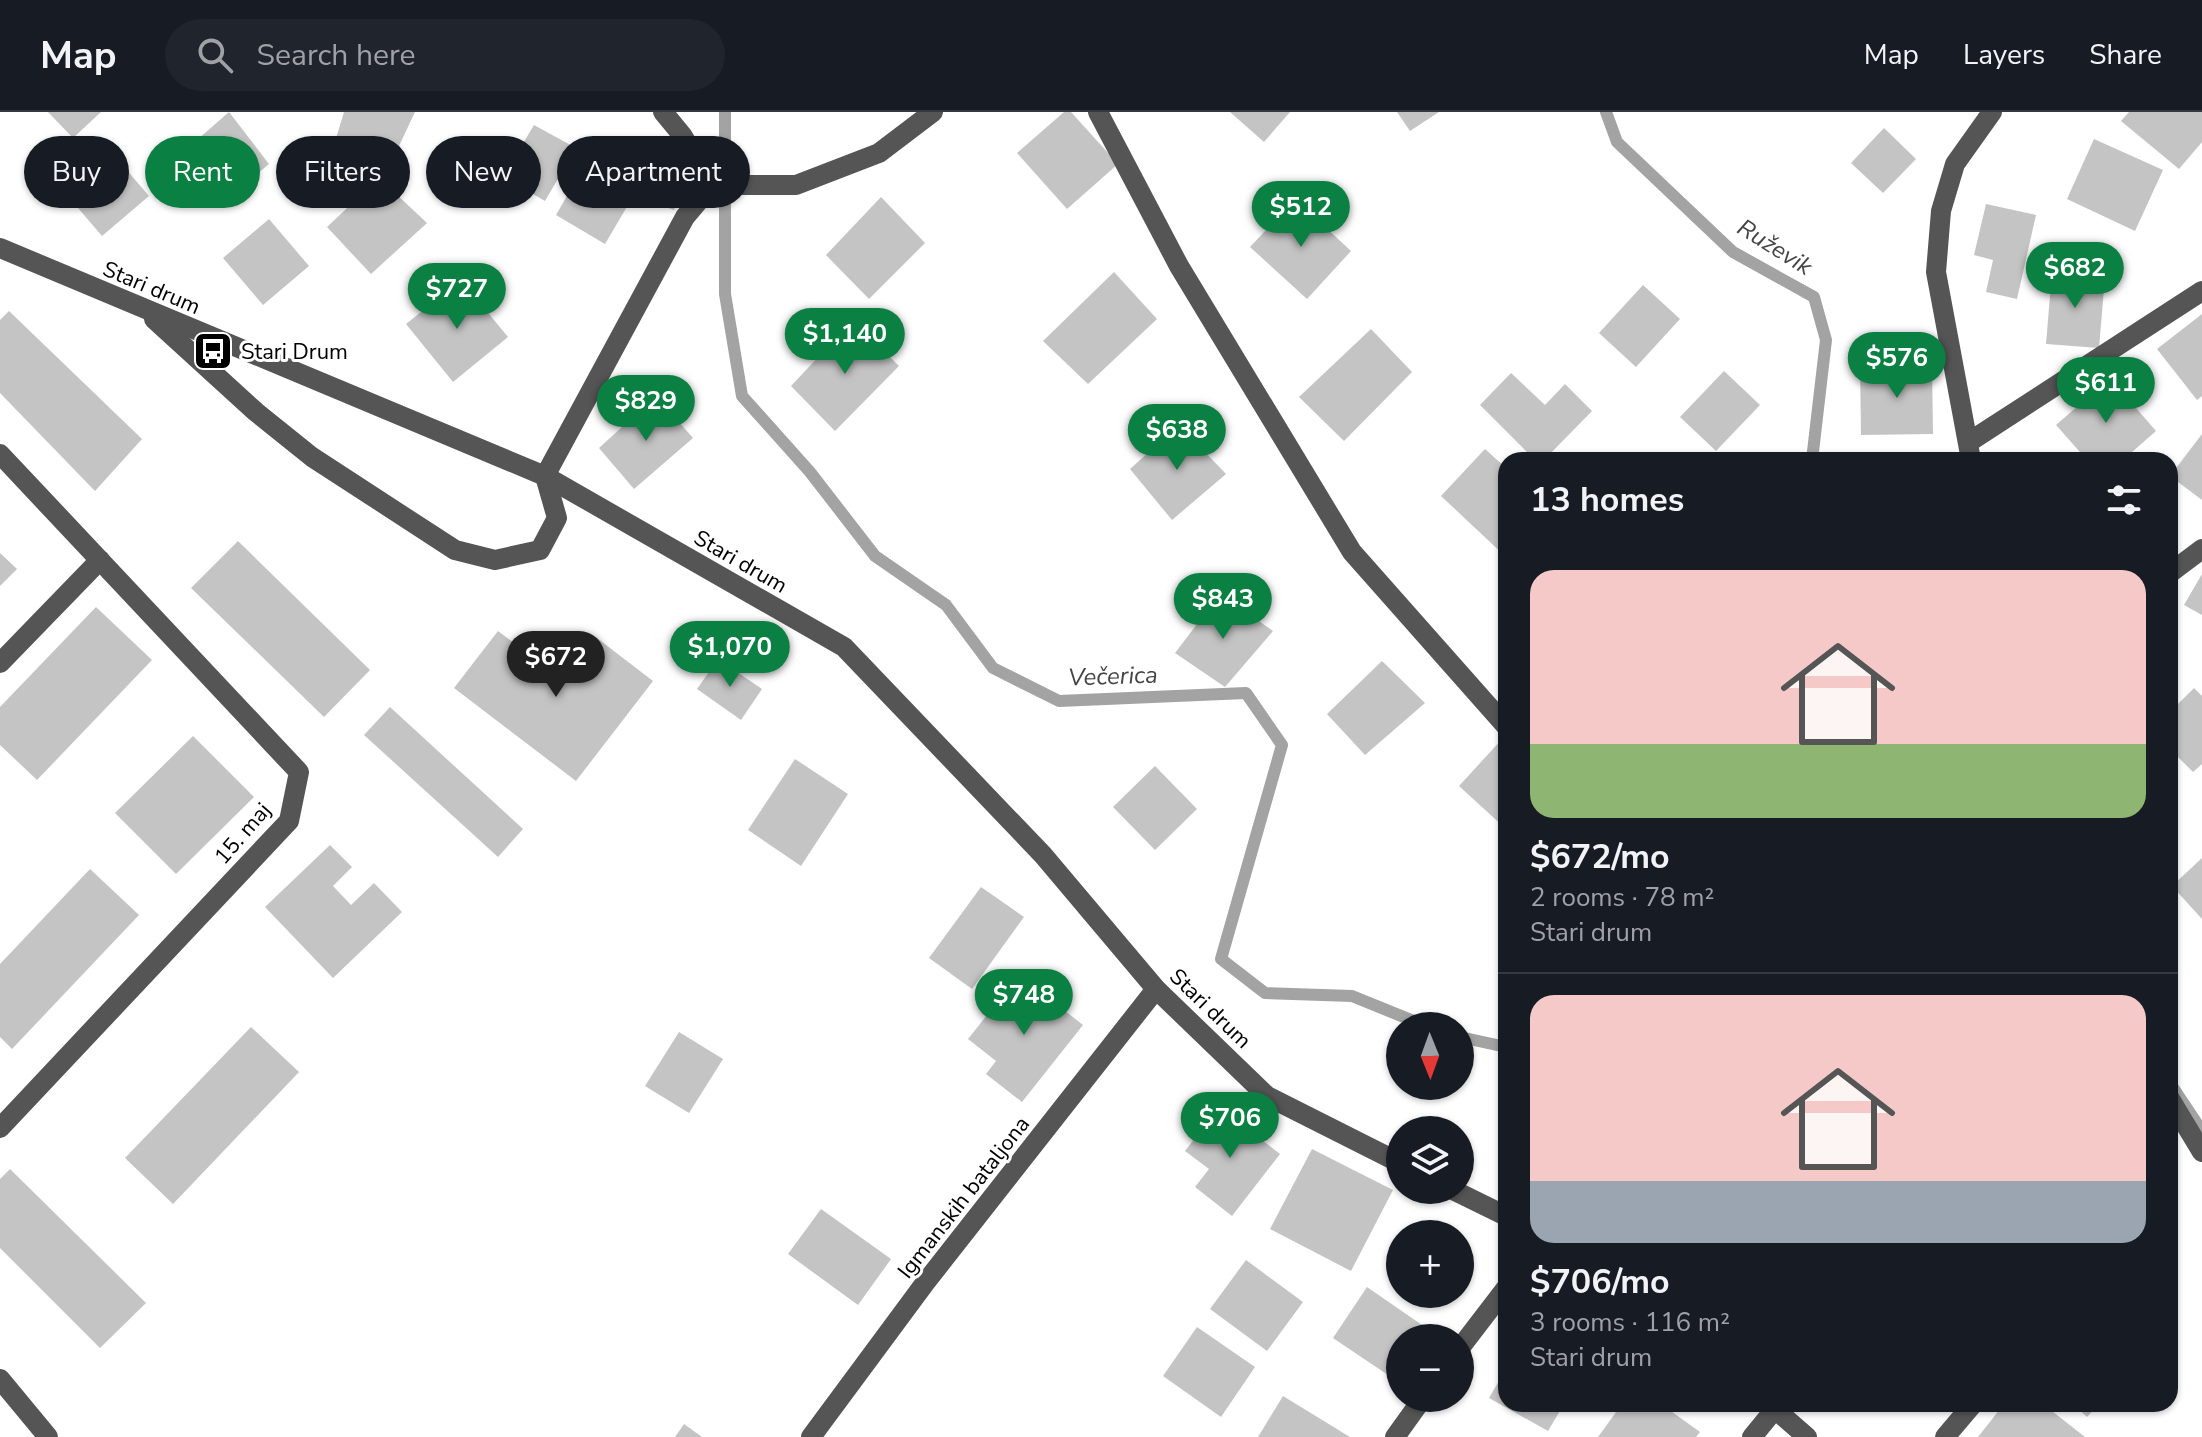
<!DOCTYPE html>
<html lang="en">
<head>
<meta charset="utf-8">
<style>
	:root { --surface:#171b24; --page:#20242c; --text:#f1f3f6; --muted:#9ea1a6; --line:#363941; --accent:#0b8043 }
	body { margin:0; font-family:"Nunito Sans",sans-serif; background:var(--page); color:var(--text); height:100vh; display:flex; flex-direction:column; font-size:30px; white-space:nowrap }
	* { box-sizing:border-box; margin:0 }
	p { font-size:26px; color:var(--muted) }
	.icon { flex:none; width:44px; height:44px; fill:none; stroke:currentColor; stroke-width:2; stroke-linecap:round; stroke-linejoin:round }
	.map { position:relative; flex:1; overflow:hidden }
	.details { position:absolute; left:1498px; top:340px; width:680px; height:960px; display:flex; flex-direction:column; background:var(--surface); border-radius:24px; box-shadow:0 2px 6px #0004 }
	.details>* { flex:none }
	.banner { position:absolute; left:24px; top:24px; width:760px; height:72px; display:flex; gap:16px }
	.needle { width:52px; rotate:179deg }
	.buttons { position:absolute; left:1386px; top:900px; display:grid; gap:16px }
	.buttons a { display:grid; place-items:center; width:88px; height:88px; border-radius:50%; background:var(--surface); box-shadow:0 2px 6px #0004; font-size:40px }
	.price { position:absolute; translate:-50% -68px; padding:0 18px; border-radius:28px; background:var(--accent); color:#fff; font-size:26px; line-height:52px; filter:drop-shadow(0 2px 4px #0008) }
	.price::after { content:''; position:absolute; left:50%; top:48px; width:24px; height:18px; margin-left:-12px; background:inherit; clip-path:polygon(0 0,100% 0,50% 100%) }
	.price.selected { background:#222; color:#fff }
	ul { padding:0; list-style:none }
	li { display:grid; align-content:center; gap:16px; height:424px; padding:0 32px }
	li+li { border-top:2px solid var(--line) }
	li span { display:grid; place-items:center; height:248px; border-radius:24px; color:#555 }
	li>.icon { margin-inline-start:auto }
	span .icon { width:144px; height:144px; fill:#fffc; stroke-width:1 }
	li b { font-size:34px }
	h2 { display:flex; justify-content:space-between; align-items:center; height:96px; padding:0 32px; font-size:34px }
	.pill { padding:0 28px; border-radius:36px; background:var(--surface); box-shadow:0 2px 6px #0004; font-size:28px; line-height:72px }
	.pill.selected { background:var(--accent); color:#fff }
	header { display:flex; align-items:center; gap:48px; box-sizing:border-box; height:112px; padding:0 40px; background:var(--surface); border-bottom:2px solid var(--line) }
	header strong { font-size:38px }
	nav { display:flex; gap:44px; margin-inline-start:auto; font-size:28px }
	.search { width:560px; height:72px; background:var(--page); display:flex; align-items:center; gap:20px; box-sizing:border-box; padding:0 28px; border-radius:44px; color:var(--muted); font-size:30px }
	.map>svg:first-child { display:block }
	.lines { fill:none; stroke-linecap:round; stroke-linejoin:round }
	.stream { stroke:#a3a3a3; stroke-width:12 }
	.building { fill:#c4c4c4 }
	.minor { stroke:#555; stroke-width:20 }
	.labels { text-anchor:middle; stroke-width:6; stroke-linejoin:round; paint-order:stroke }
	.street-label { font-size:22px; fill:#000; stroke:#fff }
	.poi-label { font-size:22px; fill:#000; stroke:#fff; text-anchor:start }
	.water-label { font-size:24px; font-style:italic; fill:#444; stroke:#fff }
</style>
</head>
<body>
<header>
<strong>Map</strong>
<div class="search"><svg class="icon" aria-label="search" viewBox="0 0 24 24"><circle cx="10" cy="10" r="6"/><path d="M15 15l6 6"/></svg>Search here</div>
<nav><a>Map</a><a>Layers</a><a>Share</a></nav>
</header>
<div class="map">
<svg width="2202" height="1325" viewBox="0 0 2202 1325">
	<rect width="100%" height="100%" fill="#fff"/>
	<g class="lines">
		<!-- stream -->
		<g class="stream">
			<polyline points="725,0 725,182 742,284 810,360 875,444 946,493 993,556 1059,589 1246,581 1282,633 1221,847 1265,881 1352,884 1426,914"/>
			<polyline points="1606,0 1617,30 1733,140 1814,185 1826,228 1812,348"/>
			<polyline points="1460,925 1506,935"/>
			<polyline points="2170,971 2202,1019"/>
		</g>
	</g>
	<!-- building -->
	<g class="building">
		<polygon points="48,0 101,0 73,26"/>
		<polygon points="229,0 269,52 222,91 181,42"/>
		<polygon points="344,0 415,0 391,51 334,33"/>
		<polygon points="1064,0 1071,0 1118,52 1067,97 1017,41"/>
		<polygon points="1230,0 1290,0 1264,30"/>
		<polygon points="1397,0 1439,0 1410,19"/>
		<polygon points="2129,0 2202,0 2202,30 2179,57 2121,9"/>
		<polygon points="534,13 576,36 545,89 503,65"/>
		<polygon points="1884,16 1916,47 1883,81 1851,51"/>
		<polygon points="2094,27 2163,58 2135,119 2067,87"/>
		<polygon points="107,35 149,84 102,124 60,75"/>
		<polygon points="661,40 691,50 674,98 645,88"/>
		<polygon points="591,42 641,71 605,132 556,103"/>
		<polygon points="379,66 427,111 371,162 327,115"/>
		<polygon points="881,85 925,131 869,187 826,143"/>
		<polygon points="1295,87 1351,139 1307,187 1250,135"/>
		<polygon points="1986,92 2036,103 2017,187 1986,180 1993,148 1974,143"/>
		<polygon points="269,107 309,154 263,193 223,146"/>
		<polygon points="1114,160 1157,207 1088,272 1043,229"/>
		<polygon points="2052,160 2105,165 2099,236 2046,232"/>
		<polygon points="461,168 508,225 453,270 406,212"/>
		<polygon points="1643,173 1680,207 1636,255 1599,221"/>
		<polygon points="9,199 142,327 95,379 0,281 0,208"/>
		<polygon points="2202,202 2202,284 2197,288 2157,237"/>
		<polygon points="853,208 899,254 835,319 791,274"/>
		<polygon points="1371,217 1412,260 1344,329 1299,285"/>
		<polygon points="1932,252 1933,322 1861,323 1860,254"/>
		<polygon points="1724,259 1760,293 1716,339 1680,305"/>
		<polygon points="1511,261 1545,293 1565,272 1592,299 1544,348 1535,348 1480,293"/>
		<polygon points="2110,266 2156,319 2123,348 2087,348 2056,313"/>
		<polygon points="656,284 693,326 634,377 599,336"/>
		<polygon points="1179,313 1226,362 1172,408 1130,357"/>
		<polygon points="2202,322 2202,388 2170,364"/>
		<polygon points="1485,337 1506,356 1506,445 1441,384"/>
		<polygon points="238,429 370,558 324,605 191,476"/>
		<polygon points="0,441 17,457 0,474"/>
		<polygon points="2202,462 2202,503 2184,493"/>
		<polygon points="1220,482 1273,519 1225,575 1175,541"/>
		<polygon points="96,495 152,548 37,668 0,633 0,595"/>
		<polygon points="498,519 560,566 593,523 653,569 576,669 454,576"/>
		<polygon points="718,547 762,577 741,608 697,577"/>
		<polygon points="1382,549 1425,591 1365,643 1327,602"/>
		<polygon points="2194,576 2202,584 2202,652 2193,660 2170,637 2170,600"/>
		<polygon points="390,595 523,717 498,745 364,623"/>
		<polygon points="193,624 254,685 176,762 115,701"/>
		<polygon points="1503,626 1506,629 1506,717 1459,674"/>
		<polygon points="795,647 848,682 801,754 748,718"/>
		<polygon points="1155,654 1197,697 1155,738 1113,695"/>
		<polygon points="330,733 352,755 333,774 351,793 374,771 402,800 333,866 265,795"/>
		<polygon points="2202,746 2202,807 2172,774"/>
		<polygon points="90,757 139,803 12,937 0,925 0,852"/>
		<polygon points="981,775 1024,805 972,877 929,846"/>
		<polygon points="1019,863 1083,913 1022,990 986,962 996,949 968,927"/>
		<polygon points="251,915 299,960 173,1092 125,1046"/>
		<polygon points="679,920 723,947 689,1001 645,974"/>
		<polygon points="1219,995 1280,1042 1232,1104 1195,1075 1209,1057 1185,1039"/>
		<polygon points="1312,1037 1393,1078 1351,1159 1270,1117"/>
		<polygon points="10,1057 146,1191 100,1236 0,1136 0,1067"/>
		<polygon points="821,1097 891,1147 858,1193 788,1142"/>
		<polygon points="1246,1148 1303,1190 1267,1239 1210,1197"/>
		<polygon points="1367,1175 1422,1213 1414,1226 1400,1226 1400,1246 1388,1263 1333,1226"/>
		<polygon points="1197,1215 1255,1255 1221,1305 1163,1264"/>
		<polygon points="1506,1257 1506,1292 1564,1292 1548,1319 1489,1286"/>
		<polygon points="1283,1284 1350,1325 1258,1325"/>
		<polygon points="1622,1292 1661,1292 1700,1320 1696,1325 1598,1325"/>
		<polygon points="2004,1292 2043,1292 2085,1325 1978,1325"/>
		<polygon points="2073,1292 2099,1292 2087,1305"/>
		<polygon points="684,1312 702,1325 675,1325"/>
	</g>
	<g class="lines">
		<!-- minor -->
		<g class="minor">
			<polyline points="1098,0 1179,154 1352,440 1506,614"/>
			<polyline points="712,73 796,73 879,41 933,0"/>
			<polyline points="0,136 545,364 844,535 1043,743 1156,877 1267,984 1400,1051"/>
			<polyline points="154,207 256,300 312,345 455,438 495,448 540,438 557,406 545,364 685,105 712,73 682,23 663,0"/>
			<polyline points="1969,330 2202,179"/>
			<polyline points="0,342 299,660 289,709 0,1016"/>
			<polyline points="1971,348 1936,160 1941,99 1955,52 1992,0"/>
			<polyline points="2170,461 2202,437"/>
			<polyline points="0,551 100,448"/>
			<polyline points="2170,987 2202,1040"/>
			<polyline points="1453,1078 1506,1104"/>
			<polyline points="1460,1236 1506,1176"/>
			<polyline points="0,1267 48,1325"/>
			<polyline points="1769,1292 1807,1325"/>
			<polyline points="811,1325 925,1171 1156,877"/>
			<polyline points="1395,1325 1423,1286"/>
			<polyline points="1752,1325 1779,1292"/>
			<polyline points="1945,1325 1973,1292"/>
		</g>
	</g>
	<!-- icons -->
	<defs>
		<symbol id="bus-square" viewBox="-11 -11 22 22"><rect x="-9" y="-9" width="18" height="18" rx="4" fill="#000" stroke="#fff"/><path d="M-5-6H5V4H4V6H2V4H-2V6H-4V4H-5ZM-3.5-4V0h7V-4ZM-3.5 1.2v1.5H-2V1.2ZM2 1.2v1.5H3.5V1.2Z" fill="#fff"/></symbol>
	</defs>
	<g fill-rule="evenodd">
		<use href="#bus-square" x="191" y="217" width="44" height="44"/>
	</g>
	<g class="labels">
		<!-- street labels -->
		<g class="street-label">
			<text transform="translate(152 175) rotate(23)" y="8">Stari drum</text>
			<text transform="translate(741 449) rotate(30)" y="8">Stari drum</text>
			<text transform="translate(242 721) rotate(-49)" y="8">15. maj</text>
			<text transform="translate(1211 896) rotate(44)" y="8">Stari drum</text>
			<text transform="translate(963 1085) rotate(-52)" y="8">Igmanskih bataljona</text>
		</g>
		<!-- poi labels -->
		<g class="poi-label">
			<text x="241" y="247">Stari Drum</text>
		</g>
		<!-- water labels -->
		<g class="water-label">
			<text transform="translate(1775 135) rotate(32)" y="8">Ruževik</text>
			<text transform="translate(1113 564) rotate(-2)" y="8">Večerica</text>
		</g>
	</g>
</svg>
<div class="buttons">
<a><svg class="needle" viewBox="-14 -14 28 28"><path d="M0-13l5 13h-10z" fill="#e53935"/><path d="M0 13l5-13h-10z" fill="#9ea1a6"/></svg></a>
<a><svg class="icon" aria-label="layers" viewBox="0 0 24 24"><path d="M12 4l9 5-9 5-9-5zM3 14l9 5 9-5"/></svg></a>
<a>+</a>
<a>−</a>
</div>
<b class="price" style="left:1301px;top:137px">$512</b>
<b class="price" style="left:2075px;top:198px">$682</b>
<b class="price" style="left:457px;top:219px">$727</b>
<b class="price" style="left:845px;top:264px">$1,140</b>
<b class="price" style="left:1897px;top:288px">$576</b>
<b class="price" style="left:2106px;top:313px">$611</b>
<b class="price" style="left:646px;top:331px">$829</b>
<b class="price" style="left:1177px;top:360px">$638</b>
<b class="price" style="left:1223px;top:529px">$843</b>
<b class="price" style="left:730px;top:577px">$1,070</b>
<b class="price selected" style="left:556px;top:587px">$672</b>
<b class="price" style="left:1024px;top:925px">$748</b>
<b class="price" style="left:1230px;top:1048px">$706</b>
<div class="banner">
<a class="pill">Buy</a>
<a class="pill selected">Rent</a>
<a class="pill">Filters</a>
<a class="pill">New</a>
<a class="pill">Apartment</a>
</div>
<section class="details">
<h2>13 homes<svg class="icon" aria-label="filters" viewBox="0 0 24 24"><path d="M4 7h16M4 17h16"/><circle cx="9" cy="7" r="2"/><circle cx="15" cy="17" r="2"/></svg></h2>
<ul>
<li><span style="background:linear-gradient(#f6c9c9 70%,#8fb573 0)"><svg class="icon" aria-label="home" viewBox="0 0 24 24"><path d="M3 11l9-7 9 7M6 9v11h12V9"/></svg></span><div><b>$672/mo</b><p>2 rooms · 78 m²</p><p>Stari drum</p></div></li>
<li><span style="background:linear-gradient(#f6c9c9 75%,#9aa5b1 0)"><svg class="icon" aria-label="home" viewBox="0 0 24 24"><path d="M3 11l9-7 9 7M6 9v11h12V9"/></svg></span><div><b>$706/mo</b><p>3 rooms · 116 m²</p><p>Stari drum</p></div></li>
</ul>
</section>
</div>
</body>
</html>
